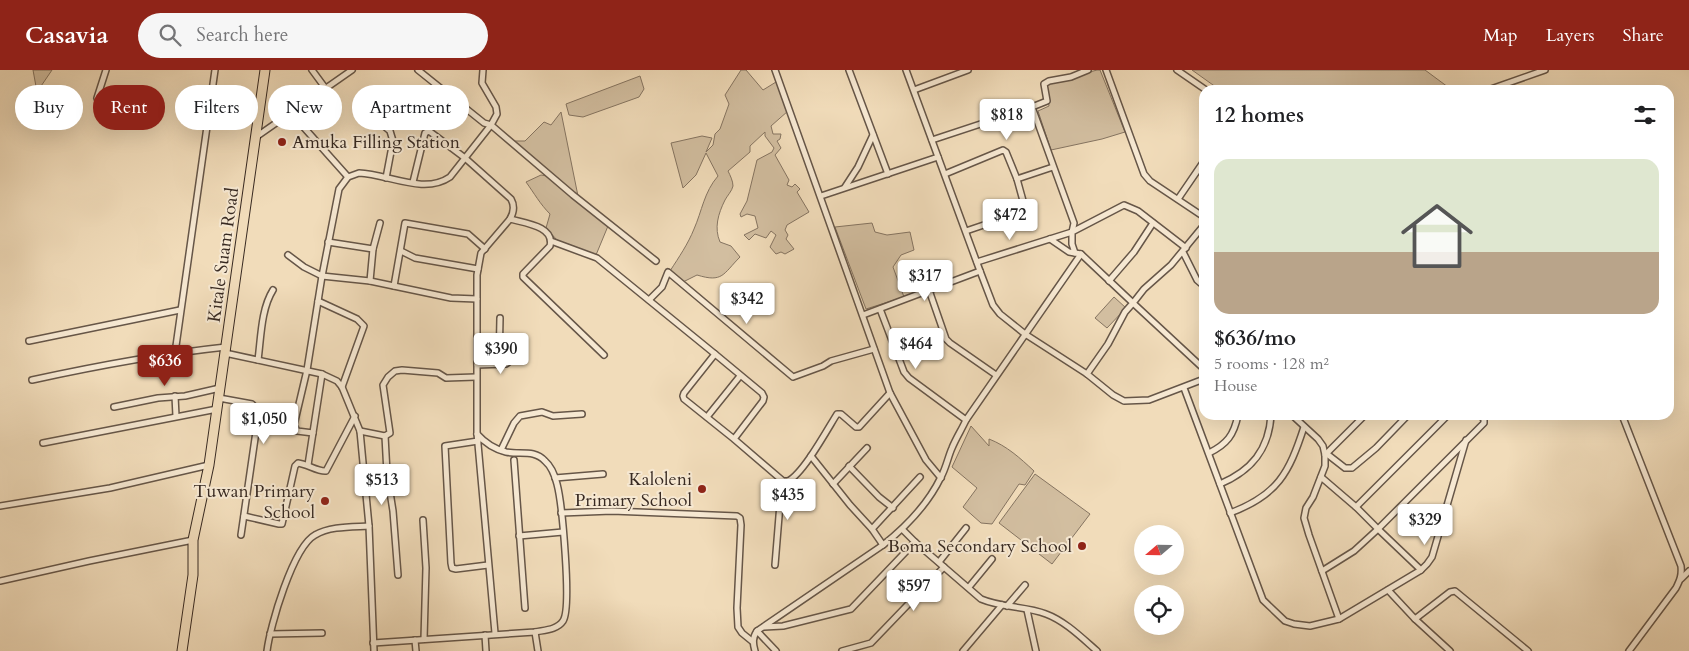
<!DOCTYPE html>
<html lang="en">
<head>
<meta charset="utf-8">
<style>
	:root { --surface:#fff; --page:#f6f6f6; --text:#202124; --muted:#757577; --accent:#8f2418 }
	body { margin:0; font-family:Cardo,serif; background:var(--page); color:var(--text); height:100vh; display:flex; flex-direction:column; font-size:19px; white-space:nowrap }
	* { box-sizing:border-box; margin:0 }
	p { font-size:16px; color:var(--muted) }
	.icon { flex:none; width:28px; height:28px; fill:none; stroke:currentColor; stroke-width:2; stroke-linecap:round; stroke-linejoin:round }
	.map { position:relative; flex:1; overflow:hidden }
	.side { position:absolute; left:1199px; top:15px; width:475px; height:335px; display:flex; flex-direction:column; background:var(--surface); border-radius:15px; box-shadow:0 5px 20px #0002 }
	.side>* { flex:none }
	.guide { position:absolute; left:15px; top:15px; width:475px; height:45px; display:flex; gap:10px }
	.needle { width:32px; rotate:250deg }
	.tools { position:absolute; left:1134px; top:455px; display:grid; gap:10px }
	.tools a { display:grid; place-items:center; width:50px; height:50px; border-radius:50%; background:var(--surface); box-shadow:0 5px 20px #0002; font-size:25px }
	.price { position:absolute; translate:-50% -42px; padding:0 11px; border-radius:5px; background:#fff; color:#222; font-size:16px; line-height:32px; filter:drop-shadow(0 1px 2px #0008) }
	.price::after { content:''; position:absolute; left:50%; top:30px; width:15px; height:11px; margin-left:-8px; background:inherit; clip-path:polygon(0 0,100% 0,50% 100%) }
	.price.active { background:var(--accent); color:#fff }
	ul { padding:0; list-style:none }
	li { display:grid; align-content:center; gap:10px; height:265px; padding:0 15px }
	li span { display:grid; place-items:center; height:155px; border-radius:15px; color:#555 }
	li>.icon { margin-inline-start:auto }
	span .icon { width:90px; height:90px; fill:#fffc; stroke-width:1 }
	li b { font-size:21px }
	h2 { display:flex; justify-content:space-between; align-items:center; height:60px; padding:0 15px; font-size:21px }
	.chip { padding:0 18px; border-radius:22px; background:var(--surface); box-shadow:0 5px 20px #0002; font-size:18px; line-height:45px }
	.chip.active { background:var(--accent); color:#fff }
	header { display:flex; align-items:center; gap:30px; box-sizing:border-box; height:70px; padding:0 25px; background:var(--accent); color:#fff }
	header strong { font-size:24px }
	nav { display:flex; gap:28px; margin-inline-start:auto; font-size:18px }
	.search { width:350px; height:45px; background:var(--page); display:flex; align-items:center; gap:12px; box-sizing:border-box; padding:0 18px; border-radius:28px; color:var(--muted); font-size:19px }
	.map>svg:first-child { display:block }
	.green { fill:#d2bea0; stroke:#857461 }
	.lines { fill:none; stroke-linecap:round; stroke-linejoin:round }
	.minor-casing { stroke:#665648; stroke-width:8 }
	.trunk-casing { stroke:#382a22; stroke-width:11 }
	.minor { stroke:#f6e8d2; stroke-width:5 }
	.trunk { stroke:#f1dcba; stroke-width:9 }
	.poi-dot { fill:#8f2418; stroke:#f6e8d2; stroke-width:2 }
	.labels { text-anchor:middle; stroke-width:4; stroke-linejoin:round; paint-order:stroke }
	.poi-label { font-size:18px; fill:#382a22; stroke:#f6e8d2; text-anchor:end }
	.street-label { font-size:18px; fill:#382a22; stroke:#f6e8d2 }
</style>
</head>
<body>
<header>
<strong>Casavia</strong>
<div class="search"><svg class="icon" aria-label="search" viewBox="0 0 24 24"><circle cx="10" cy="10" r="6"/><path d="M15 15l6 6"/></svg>Search here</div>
<nav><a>Map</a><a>Layers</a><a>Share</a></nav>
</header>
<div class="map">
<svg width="1689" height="581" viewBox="0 0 1689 581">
	<rect width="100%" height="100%" fill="#f1dcba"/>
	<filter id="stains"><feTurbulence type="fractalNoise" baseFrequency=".004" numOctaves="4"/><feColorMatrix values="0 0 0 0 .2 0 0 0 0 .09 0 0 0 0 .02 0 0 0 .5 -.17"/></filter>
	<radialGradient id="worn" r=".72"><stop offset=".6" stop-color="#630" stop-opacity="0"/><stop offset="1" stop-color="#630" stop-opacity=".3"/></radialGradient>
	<!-- green -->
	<g class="green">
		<polygon points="33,0 52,0 37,22"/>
		<path d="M741,0H746L763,20L776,12L788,41L771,56L773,64H781L780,69L777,71L781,78L775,85L789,110L787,115L792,117L795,114L800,119L797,122L809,142L787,155L785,160L788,165L786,169L794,179L785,184L781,182L776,184L770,177L776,165L771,161L766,168L755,164L749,170L744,165L758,158L755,146L747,144L741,147L740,144L747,131L757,90L772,82L774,78L765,66V62L750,76V82L728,101C730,105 733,111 733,116C732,121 727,126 725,130C718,144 714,158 720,172L731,176L740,187C723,204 723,213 697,205L683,212L670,201C679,187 688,174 694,159C702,141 704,122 718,106L706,83L696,105L683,118L671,73L702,66L712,68L706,82L713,75L715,64L720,59L729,34L725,25Z"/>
		<polygon points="1097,0 1100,0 1125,62 1102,69 1051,80 1038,41 1049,36 1047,14"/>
		<polygon points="1192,0 1425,0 1452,20 1220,20"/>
		<polygon points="640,6 644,19 639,27 583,47 569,45 566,34"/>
		<polygon points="561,42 578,126 512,71 525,71 544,52 551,55"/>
		<path d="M541,105L547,106L608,156L596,185L557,170L546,158L550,144C540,134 534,123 526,112Z"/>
		<polygon points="872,153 875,162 887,165 910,162 914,180 901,185 893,197 904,227 866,239 835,157"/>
		<polygon points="1114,227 1126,238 1107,258 1095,248"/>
		<path d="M971,356L989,376V369C1007,376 1020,388 1034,401L1025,415L1019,414L992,454L981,453L963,437L977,418L952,397Z"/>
		<polygon points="1035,404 1090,444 1052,494 999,453"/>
	</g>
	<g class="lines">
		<defs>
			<g id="minor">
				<polyline points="312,0 326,19"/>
				<polyline points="418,0 484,53 491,55 573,125 656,191"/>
				<polyline points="775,0 890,323 926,390 941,408"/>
				<polyline points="849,0 888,104"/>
				<polyline points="906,0 980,201 993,235 1000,244 1025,264 1087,304 1113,325 1124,331 1149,330 1204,309"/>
				<polyline points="1106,0 1144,104 1150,111 1204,147"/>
				<polyline points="1177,0 1206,20"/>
				<polyline points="914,20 968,0"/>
				<polyline points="1488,20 1545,0"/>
				<polyline points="97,28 106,0"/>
				<polyline points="1032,37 1047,31 1044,14 1049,11 1071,7 1088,0"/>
				<polyline points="291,43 348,107"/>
				<polyline points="256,67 352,0"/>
				<polyline points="932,70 1032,37 1074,153 1072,162 977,192"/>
				<polyline points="945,104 1003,80 1006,82 1017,109 1025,138 1022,142 966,161"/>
				<polyline points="386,108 393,71 390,61 384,56 385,50 407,38"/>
				<polyline points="1017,109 1053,97"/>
				<path d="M413,112L425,63L429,61L465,88L511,129C515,136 514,142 510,149L481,183L477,205V363L495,563"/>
				<polyline points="845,117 858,97 873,65"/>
				<polyline points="821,126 938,87"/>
				<polyline points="1178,129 1204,91"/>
				<path d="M510,149C524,153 555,156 550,176L523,204V207L604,285"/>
				<polyline points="1204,155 1171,195 1144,219 1133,233 1204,299"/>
				<polyline points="1050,169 1069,182 1081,184 1133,233 1125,242 1108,274 1087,304"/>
				<polyline points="551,171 597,188 715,284"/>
				<polyline points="328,172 373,179"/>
				<polyline points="401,181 415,188 478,199"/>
				<polyline points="1183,182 1197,210 1204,216"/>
				<polyline points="1075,183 1072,174 1072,162 1124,135 1138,141 1186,178"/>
				<polyline points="288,185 304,197 322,206 370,211 451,228 477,229"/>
				<polyline points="370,211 373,179 380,153"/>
				<polyline points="1109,211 1134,182 1153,153"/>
				<polyline points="394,216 405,153 468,164 485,179"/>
				<polyline points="929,220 946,269 950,273 996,305"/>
				<polyline points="649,230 662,217 668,202 793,307 823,296 831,291 874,279"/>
				<polyline points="318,231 357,249 364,256 342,317"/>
				<polyline points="880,239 904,302 909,308 966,350"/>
				<polyline points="863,245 980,201"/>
				<polyline points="29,271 180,240"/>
				<polyline points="175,283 215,0"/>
				<polyline points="225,283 322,304 337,311 342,317 360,361 369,456 374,581"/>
				<path d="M258,290C261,268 261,239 273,220"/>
				<polyline points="477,295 506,294 514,288"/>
				<polyline points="499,295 500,248"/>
				<path d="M32,310C96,296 160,284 226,277"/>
				<polyline points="1184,318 1263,530 1285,551 1294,554 1310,556 1339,549 1421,500 1427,494 1432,487 1466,370"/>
				<polyline points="175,326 176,346"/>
				<polyline points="219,328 252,334 259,341 241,465"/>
				<polyline points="114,337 158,328 185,326 220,318"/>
				<polyline points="1292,345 1318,369 1323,376 1325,385 1325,396 1313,427 1306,438 1304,448 1309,465 1339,549"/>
				<path d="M1622,345L1681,496C1682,505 1680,510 1676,518L1629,581"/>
				<polyline points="707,347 740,306"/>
				<polyline points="360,361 385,366 390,363 383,315 388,307 395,301 402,300 438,303 446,308 476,307"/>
				<path d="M313,363L297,361L294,355L307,300L322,206L339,119L348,107L359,103C388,104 424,125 450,107L491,55L497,44L496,37L482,13L483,0"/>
				<polyline points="385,366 387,403 393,441 398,505"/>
				<path d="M734,369L763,331L764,327L762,323L715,284L684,323L683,326L684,329L734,369L783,411H788C803,404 827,360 837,344H841L856,357H859L890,323"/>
				<polyline points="478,371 445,376 451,493 452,498 456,499 488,495"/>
				<polyline points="43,373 217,339"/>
				<polyline points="501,380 514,353 520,346 542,342 553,346 582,344"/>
				<path d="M1209,383C1227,374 1234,365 1238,345"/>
				<polyline points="1327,384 1345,398 1352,398 1376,378 1408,345"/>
				<polyline points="1325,385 1365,345"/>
				<polyline points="811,386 850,435 872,459 883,475"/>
				<polyline points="514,390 525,538"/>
				<polyline points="308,395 322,304"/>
				<polyline points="849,396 879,427 893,438"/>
				<polyline points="1321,407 1356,437 1378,459 1484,353 1484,349 1479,345"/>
				<polyline points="555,408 603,404"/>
				<polyline points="833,414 867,378"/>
				<path d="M1220,414C1251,401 1269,380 1271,345"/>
				<polyline points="0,436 110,418 209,395"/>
				<polyline points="1356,437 1448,345"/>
				<polyline points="561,443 612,441 737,446 740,448 741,455 737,538 738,557 742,563 753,572"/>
				<path d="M1230,443C1278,425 1289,403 1304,357"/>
				<path d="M244,446L279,454H282L295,396L298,393C307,394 318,402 326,401L355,346"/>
				<polyline points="423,450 426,498 424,569"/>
				<polyline points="872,459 920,407"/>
				<path d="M902,459L915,472L981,529C1002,538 1026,536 1046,544C1065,551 1082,568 1097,581"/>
				<polyline points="519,466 563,462"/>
				<polyline points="939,492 966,458"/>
				<polyline points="775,495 780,434 789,420 788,411"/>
				<polyline points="1322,501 1354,481 1378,459 1421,500"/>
				<polyline points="1681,509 1689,501"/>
				<polyline points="0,511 89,491 193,470"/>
				<polyline points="969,517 992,489"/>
				<polyline points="1388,520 1415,549 1450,581"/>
				<polyline points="1007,536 1025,515"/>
				<polyline points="1027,540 1036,581"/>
				<polyline points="1415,549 1450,522 1455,521 1528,581"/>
				<polyline points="764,557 783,556 851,539 915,472"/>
				<polyline points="757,561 776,581"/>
				<polyline points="535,562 538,581"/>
				<polyline points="270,564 322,563"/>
				<polyline points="485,565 486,581"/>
				<polyline points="415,570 416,581"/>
				<path d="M373,573L535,562C544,560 557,560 563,551C572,538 562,433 557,414C555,406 552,397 545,391C534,379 520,385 506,382C494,379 485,373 477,364"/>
				<path d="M267,581C270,556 293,477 315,465C330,456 352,457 369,456"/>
				<path d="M755,581C753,574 752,568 757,561L883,475C907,456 928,434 941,407C946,398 948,387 952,378C956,368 962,359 966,350L1081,184"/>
				<polyline points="842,581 871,573 944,497"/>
				<polyline points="963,581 1002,535"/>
			</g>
			<polyline id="trunk" points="182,581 193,505 193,470 209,395 265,0"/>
		</defs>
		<!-- minor casing -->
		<use href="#minor" class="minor-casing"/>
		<!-- trunk casing -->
		<use href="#trunk" class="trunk-casing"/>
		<!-- minor -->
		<use href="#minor" class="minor"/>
		<!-- trunk -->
		<use href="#trunk" class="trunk"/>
	</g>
	<!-- markers -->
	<g class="poi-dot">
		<circle cx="282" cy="72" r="5"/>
		<circle cx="702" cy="419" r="5"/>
		<circle cx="325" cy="431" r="5"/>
		<circle cx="1082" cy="476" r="5"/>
	</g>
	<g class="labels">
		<!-- poi labels -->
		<g class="poi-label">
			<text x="292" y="78" text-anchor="start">Amuka Filling Station</text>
			<text x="692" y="415">Kaloleni<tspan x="692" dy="21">Primary School</tspan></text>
			<text x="315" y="427">Tuwan Primary<tspan x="315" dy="21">School</tspan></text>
			<text x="1072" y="482">Boma Secondary School</text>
		</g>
		<!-- street labels -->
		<g class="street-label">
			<text transform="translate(223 185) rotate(-82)" y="6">Kitale Suam Road</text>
		</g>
	</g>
	<rect width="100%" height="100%" filter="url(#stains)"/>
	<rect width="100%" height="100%" fill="url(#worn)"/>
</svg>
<div class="tools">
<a><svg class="needle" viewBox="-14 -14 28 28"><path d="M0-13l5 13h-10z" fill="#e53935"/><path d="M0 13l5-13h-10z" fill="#757577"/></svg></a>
<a><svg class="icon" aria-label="locate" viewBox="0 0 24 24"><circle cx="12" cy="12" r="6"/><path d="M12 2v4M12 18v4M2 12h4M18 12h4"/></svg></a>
</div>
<b class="price" style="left:1007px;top:71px">$818</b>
<b class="price" style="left:1010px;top:171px">$472</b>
<b class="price" style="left:925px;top:232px">$317</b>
<b class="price" style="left:747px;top:255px">$342</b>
<b class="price" style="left:916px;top:300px">$464</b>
<b class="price" style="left:501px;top:305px">$390</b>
<b class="price active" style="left:165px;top:317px">$636</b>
<b class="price" style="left:264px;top:375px">$1,050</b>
<b class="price" style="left:382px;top:436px">$513</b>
<b class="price" style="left:788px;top:451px">$435</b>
<b class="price" style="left:1425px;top:476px">$329</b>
<b class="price" style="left:914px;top:542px">$597</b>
<div class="guide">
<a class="chip">Buy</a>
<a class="chip active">Rent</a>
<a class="chip">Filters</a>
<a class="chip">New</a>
<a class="chip">Apartment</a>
</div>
<section class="side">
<h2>12 homes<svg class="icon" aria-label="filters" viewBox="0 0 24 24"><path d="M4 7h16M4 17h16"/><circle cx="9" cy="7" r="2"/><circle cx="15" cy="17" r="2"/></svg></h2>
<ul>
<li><span style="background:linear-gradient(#dfe7d0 60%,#b9a48a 0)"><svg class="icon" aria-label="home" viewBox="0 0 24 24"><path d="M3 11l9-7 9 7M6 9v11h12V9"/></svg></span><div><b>$636/mo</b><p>5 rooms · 128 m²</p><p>House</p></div></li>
</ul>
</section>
</div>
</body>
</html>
